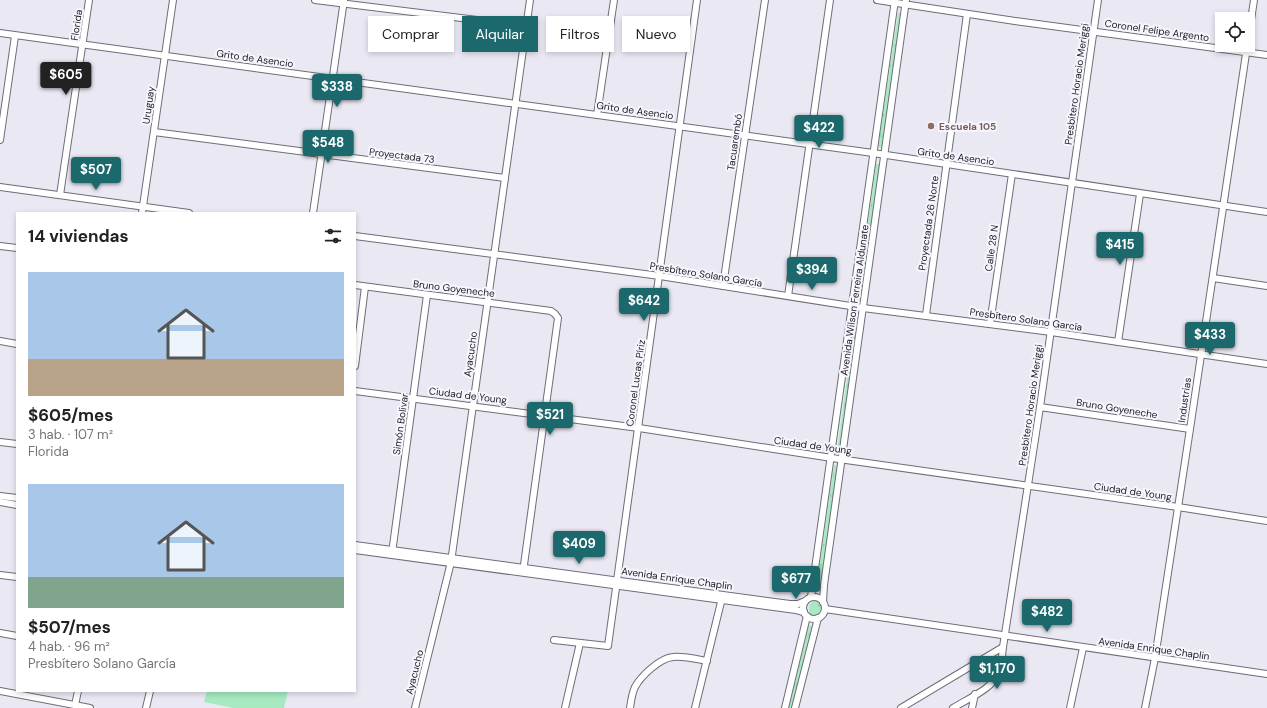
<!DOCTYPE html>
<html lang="es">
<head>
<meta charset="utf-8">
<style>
	:root { --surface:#fff; --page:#f2f2f2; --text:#222; --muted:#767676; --accent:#1b686d }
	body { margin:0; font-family:"DM Sans",sans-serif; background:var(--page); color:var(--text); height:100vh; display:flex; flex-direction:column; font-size:15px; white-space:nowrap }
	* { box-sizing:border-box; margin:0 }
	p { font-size:13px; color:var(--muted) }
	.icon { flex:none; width:22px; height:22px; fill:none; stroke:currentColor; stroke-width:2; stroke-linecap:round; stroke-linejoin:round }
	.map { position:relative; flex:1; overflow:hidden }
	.sheet { position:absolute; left:16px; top:212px; width:340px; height:480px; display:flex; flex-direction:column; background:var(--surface); border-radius:0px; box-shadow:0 2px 6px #0003 }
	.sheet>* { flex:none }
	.hud { position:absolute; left:368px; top:16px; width:380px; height:36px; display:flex; gap:8px }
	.buttons { position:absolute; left:1215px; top:12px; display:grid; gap:8px }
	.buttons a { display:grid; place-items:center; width:40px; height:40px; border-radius:0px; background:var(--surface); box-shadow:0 2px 6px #0003; font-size:20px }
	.price { position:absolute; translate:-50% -34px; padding:0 9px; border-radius:4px; background:var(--accent); color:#fff; font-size:13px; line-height:26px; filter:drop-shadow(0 1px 2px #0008) }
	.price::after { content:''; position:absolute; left:50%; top:24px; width:12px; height:9px; margin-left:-6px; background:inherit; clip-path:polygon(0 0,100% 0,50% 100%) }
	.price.selected { background:#222; color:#fff }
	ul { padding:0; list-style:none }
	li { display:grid; align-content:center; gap:8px; height:212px; padding:0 12px }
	li span { display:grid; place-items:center; height:124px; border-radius:0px; color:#555 }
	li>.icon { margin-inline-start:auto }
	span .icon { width:72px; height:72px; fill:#fffc; stroke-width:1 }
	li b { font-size:17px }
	h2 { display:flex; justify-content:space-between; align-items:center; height:48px; padding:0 12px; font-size:17px }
	.pill { padding:0 14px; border-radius:0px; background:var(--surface); box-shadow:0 2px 6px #0003; font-size:14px; line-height:36px }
	.pill.selected { background:var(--accent); color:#fff }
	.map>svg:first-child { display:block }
	.grass { fill:url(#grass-tufts) }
	.garden { fill:#a7eac2 }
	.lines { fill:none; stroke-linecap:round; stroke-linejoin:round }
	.minor-casing { stroke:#6e6d77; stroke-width:8 }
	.minor { stroke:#fff; stroke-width:6 }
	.education-dot { fill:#8d6e63; stroke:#f7f5fe; stroke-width:1.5 }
	.labels { text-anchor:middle; stroke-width:4; stroke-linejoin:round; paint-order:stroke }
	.street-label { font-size:10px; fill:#1b1a1e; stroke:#f7f5fe }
	.education-label { font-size:10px; font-weight:bold; fill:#785e54; stroke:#f7f5fe; text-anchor:start }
</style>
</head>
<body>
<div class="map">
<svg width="1267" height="708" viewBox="0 0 1267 708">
	<defs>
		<pattern id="grass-tufts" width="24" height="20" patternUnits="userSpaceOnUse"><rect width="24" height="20" fill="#a7eac2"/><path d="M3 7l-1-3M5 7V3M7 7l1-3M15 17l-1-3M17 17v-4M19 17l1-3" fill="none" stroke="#8fc8a6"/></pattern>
	</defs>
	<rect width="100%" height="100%" fill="#eae8f3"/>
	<!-- grass -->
	<g class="grass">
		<polygon points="898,13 902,13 882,148 878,147"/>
		<polygon points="876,164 880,164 862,300 858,299"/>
		<polygon points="856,312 860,313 840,452 837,451"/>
		<polygon points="834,465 838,466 820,592 816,591"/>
		<path d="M816,599L821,603C822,610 820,616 812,616C806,610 809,602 816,599Z"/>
		<polygon points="809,625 812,626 793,708 789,708"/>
	</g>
	<!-- garden -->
	<polygon class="garden" points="207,691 288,691 284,708 233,708 204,702"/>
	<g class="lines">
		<defs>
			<g id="minor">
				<polyline points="315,0 526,26"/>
				<polyline points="877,0 1015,21 1267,55"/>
				<polyline points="0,33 873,153 1267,212"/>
				<polyline points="597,115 614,0"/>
				<polyline points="154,132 505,178"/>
				<polyline points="0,140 15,36"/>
				<polyline points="0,187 189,213"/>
				<polyline points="60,195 89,0"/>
				<polyline points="142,213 173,0"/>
				<polyline points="313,213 344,0"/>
				<polyline points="355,236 660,276 863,308 1051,332 1267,364"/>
				<polyline points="0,246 17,248"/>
				<polyline points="1213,278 1267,286"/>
				<polyline points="355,285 551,311 555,314 558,318 523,572"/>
				<polyline points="723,286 765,0"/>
				<polyline points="788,296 830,0"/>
				<polyline points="926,315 967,14"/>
				<polyline points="990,324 1012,174"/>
				<polyline points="0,341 17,344"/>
				<polyline points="1118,342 1140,194"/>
				<polyline points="355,366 365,287"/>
				<polyline points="355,391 639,428 832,458 1178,507 1267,521"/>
				<polyline points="1040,407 1190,429"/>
				<polyline points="0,442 17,444"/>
				<polyline points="0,496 17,498"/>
				<polyline points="0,502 17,505"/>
				<polyline points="355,545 790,604 798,604 805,601"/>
				<polyline points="355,550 796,610 804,612"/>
				<polyline points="392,553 427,295"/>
				<polyline points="0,575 17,577"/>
				<polyline points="811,597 895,0"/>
				<circle cx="814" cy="608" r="11"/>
				<polyline points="823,602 824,585 906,0"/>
				<polyline points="825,609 1267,674"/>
				<polyline points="0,633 17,636"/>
				<polyline points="554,640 608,646 697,0"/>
				<polyline points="0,691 90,708"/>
				<polyline points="75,705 78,691"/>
				<polyline points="146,708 150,691"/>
				<polyline points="415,708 451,562 530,0"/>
				<polyline points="565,708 580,643"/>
				<path d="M630,708C631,701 632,693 635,687C641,676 660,658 673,657C684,656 696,659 707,661"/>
				<polyline points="695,708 722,598"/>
				<polyline points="785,708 807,616"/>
				<polyline points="795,708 818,618"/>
				<polyline points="901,708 1003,647 1040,407 1098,0"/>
				<path d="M953,708C969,698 995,688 1001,669C1002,662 1002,654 1003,647"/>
				<polyline points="972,708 975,694"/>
				<polyline points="1070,708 1083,648"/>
				<polyline points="1145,708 1155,658 1190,429 1254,0"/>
			</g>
		</defs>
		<!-- minor casing -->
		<use href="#minor" class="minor-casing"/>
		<!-- minor -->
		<use href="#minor" class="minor"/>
	</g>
	<!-- markers -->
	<circle class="education-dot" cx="931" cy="126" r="4"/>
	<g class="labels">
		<!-- street labels -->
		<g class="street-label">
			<text transform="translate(76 25) rotate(-82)" y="4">Florida</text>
			<text transform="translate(1157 30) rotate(8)" y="4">Coronel Felipe Argento</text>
			<text transform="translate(255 58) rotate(8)" y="4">Grito de Asencio</text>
			<text transform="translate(1076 84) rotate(-82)" y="4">Presbítero Horacio Meriggi</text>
			<text transform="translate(148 105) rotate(-82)" y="4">Uruguay</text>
			<text transform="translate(635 110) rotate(8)" y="4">Grito de Asencio</text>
			<text transform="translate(734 142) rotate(-82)" y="4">Tacuarembó</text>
			<text transform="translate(402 155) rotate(7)" y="4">Proyectada 73</text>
			<text transform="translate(956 156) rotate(8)" y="4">Grito de Asencio</text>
			<text transform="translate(928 223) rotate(-82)" y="4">Proyectada 26 Norte</text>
			<text transform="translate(991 248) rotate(-82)" y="4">Calle 28 N</text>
			<text transform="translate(706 274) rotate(9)" y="4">Presbítero Solano García</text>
			<text transform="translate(454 288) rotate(7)" y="4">Bruno Goyeneche</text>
			<text transform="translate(854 300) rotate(-82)" y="4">Avenida Wilson Ferreira Aldunate</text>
			<text transform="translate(1026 319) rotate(8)" y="4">Presbítero Solano García</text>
			<text transform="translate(470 354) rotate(-82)" y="4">Ayacucho</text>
			<text transform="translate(635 383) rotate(-82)" y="4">Coronel Lucas Píriz</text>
			<text transform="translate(468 395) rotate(7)" y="4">Ciudad de Young</text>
			<text transform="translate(1184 400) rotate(-82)" y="4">Industrias</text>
			<text transform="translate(1030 405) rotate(-82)" y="4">Presbítero Horacio Meriggi</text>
			<text transform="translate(1117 408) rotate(9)" y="4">Bruno Goyeneche</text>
			<text transform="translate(400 424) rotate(-82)" y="4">Simón Bolivar</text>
			<text transform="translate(813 445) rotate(8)" y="4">Ciudad de Young</text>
			<text transform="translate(1133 491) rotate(8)" y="4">Ciudad de Young</text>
			<text transform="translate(677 578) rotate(8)" y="4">Avenida Enrique Chaplin</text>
			<text transform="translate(1154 648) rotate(8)" y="4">Avenida Enrique Chaplin</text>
			<text transform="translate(414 672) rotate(-76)" y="4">Ayacucho</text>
		</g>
		<!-- education labels -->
		<g class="education-label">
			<text x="939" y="130">Escuela 105</text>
		</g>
	</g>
</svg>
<div class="buttons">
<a><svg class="icon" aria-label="locate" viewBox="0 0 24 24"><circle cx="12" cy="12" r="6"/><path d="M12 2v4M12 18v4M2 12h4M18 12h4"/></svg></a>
</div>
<b class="price selected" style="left:66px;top:96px">$605</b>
<b class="price" style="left:337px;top:108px">$338</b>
<b class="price" style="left:819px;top:149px">$422</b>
<b class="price" style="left:328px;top:164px">$548</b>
<b class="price" style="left:96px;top:191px">$507</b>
<b class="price" style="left:1120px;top:266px">$415</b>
<b class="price" style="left:812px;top:291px">$394</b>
<b class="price" style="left:644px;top:322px">$642</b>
<b class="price" style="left:1210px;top:356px">$433</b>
<b class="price" style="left:550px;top:436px">$521</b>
<b class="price" style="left:579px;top:565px">$409</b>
<b class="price" style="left:796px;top:600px">$677</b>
<b class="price" style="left:1047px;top:633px">$482</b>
<b class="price" style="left:997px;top:690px">$1,170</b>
<div class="hud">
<a class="pill">Comprar</a>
<a class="pill selected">Alquilar</a>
<a class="pill">Filtros</a>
<a class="pill">Nuevo</a>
</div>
<section class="sheet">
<h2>14 viviendas<svg class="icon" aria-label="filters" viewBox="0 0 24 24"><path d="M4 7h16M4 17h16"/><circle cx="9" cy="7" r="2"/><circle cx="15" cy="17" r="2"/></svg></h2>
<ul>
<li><span style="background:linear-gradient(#a9c7e8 70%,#b9a48a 0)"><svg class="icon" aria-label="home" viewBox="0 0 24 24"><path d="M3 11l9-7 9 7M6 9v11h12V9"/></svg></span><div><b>$605/mes</b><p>3 hab. · 107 m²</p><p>Florida</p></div></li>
<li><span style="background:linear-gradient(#a9c7e8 75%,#7fa58c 0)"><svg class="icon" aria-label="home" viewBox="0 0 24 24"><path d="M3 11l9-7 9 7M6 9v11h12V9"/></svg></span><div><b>$507/mes</b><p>4 hab. · 96 m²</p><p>Presbítero Solano García</p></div></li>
</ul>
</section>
</div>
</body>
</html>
